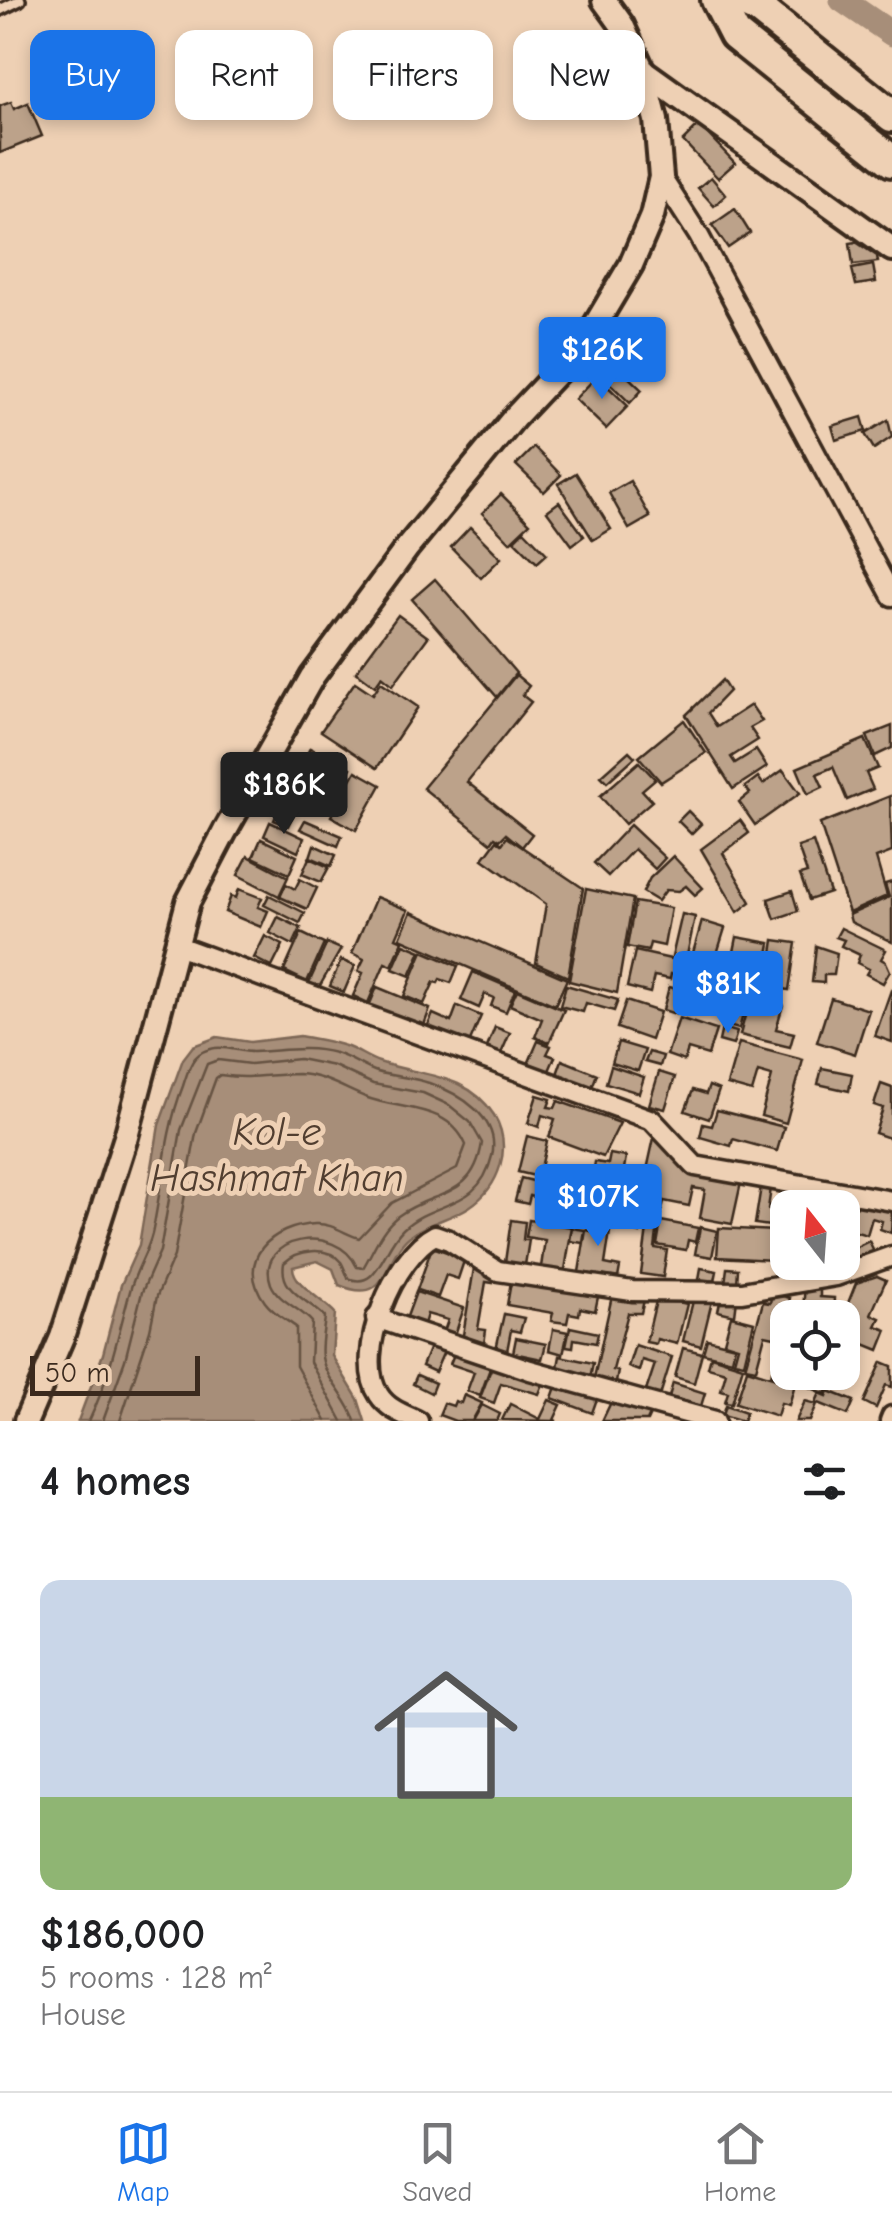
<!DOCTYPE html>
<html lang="en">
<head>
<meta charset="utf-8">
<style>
	:root { --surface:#fff; --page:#f2f2f2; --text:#202124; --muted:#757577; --line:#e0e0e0; --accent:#1a73e8 }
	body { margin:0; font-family:"Comic Neue",sans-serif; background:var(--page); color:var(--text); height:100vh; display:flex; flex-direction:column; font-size:38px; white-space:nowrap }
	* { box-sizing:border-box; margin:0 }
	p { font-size:32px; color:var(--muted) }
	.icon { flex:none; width:55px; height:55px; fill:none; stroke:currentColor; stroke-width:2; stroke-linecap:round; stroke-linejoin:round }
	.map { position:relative; height:1421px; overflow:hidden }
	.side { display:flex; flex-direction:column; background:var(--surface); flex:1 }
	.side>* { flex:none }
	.guide { position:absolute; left:30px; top:30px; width:832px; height:90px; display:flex; gap:20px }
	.needle { width:65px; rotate:343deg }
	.fabs { position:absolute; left:770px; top:1190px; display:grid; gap:20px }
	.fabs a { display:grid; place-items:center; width:90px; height:90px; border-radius:20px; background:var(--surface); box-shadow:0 5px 15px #0003; font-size:50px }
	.scale { position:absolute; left:30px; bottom:25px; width:170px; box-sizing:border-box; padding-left:10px; border:5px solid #3b2a1e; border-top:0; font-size:28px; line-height:35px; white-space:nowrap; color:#3b2a1e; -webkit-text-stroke:8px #eed0b4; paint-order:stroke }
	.price { position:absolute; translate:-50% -85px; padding:0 22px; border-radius:10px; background:var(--accent); color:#fff; font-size:32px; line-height:65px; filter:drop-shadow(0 2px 5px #0008) }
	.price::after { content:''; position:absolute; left:50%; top:60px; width:30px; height:22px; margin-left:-15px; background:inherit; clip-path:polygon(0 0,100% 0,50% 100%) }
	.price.on { background:#222; color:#fff }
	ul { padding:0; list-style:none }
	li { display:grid; align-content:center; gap:20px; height:530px; padding:0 40px }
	li span { display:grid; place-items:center; height:310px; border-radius:20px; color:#555 }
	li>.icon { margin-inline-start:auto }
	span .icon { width:180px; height:180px; fill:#fffc; stroke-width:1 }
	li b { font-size:42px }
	h2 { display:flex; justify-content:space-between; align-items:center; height:120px; padding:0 40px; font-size:42px }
	.chip { padding:0 35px; border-radius:20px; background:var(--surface); box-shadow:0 5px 15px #0003; font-size:35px; line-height:90px }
	.chip.on { background:var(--accent); color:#fff }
	.menu { display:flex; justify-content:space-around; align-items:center; height:140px; border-top:2px solid var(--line); background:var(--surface); font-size:28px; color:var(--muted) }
	.menu a { display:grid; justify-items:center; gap:5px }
	.menu .on { color:var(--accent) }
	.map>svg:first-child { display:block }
	.water { fill:#a78e79; stroke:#7c6655; stroke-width:2.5 }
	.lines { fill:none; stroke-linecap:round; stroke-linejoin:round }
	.shore { stroke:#665242; stroke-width:2.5 }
	.canal { stroke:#a78e79; stroke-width:25 }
	.building { fill:#bca28a; stroke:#3b2a1e; stroke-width:2.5 }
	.service-casing { stroke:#3b2a1e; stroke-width:16 }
	.minor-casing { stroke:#3b2a1e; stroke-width:25 }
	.tertiary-casing { stroke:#3b2a1e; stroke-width:30 }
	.trunk-casing { stroke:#3b2a1e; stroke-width:38 }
	.service { stroke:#eed0b4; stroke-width:9 }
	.minor { stroke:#eed0b4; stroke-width:18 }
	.tertiary { stroke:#eed0b4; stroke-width:22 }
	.trunk { stroke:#eed0b4; stroke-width:30 }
	.labels { text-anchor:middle; stroke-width:10; stroke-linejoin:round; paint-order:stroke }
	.water-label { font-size:40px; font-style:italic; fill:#513e30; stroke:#eed0b4 }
</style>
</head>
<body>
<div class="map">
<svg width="892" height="1421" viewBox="0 0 892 1421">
	<rect width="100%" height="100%" fill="#eed0b4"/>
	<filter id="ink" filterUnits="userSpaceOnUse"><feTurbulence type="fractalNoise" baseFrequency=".01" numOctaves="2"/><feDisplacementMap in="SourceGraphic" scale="20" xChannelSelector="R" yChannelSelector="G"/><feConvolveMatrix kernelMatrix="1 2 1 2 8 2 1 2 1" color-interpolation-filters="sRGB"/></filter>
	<g filter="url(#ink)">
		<!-- water -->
		<path class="water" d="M300,1036C315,1039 331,1041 345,1046C357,1050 367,1058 379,1062C420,1076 468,1073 494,1115C513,1147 500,1187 469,1207C452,1218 431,1222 414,1233C380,1255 393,1308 339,1285L333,1269L317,1261L293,1267C293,1284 322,1299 335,1313L332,1356L358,1399L365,1421H78L103,1354L121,1285L139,1245L159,1125L183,1059L193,1046L217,1037L250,1042Z"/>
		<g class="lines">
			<!-- shore -->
			<g class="shore">
				<path d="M89,1421C109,1379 118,1335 130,1291C135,1271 147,1254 152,1234C163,1184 164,1134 183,1086C186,1077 189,1065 195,1058C200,1052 208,1049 215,1048C227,1046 240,1052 253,1052C282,1051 306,1045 335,1053C350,1057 362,1067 377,1072C394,1077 412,1077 429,1083C459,1093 501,1118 492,1156C479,1211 435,1199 403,1229C382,1249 378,1291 348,1278C346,1273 344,1267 341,1262C327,1245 297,1250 284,1263C279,1292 308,1299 325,1317C324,1329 320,1345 322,1357C326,1381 349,1398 355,1421"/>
				<path d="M103,1421L125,1360L142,1292L160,1251L181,1130L207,1064L218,1060L250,1064L299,1059L334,1066L373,1084L423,1093L449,1105L470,1122L482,1143C473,1200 435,1189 398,1216C380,1230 374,1250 363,1268L357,1267C337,1222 254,1236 271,1284C279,1302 299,1307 312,1322L310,1362L342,1421"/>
				<path d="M120,1421L150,1330L157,1296L174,1256L196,1133L216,1078L220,1075C252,1080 269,1074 298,1074C323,1075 343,1088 365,1097C400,1111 448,1103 466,1145L457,1169L392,1203L359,1238C345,1234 332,1223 315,1224C272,1226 234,1259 265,1302C273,1313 285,1319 296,1327V1366L326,1421"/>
			</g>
			<!-- canal -->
			<polyline class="canal" points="842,0 892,34"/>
		</g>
		<!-- building -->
		<g class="building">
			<polygon points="11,102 14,109 28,103 42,136 0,153 0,106"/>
			<polygon points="699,125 735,163 718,178 683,141"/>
			<polygon points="711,177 726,195 714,206 698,188"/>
			<polygon points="735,209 750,233 728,248 712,225"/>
			<polygon points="856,242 877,256 878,262 853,265 850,243"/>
			<polygon points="873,265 876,282 856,285 852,269"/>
			<polygon points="624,347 638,360 625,374 642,390 630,403 599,373"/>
			<polygon points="597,376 628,406 606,429 575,399"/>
			<polygon points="862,417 866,431 836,440 832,426"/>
			<polygon points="888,420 892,437 874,449 865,434"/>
			<polygon points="534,447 561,475 544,492 516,465"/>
			<polygon points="576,473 611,529 593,540 558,484"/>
			<polygon points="630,481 650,517 629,529 609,493"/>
			<polygon points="501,494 530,523 510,542 482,513"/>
			<polygon points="559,502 584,536 572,545 547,511"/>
			<polygon points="470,527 501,558 481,578 451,547"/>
			<polygon points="524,530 547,554 537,563 514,540"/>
			<polygon points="435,579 516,673 497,697 412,599"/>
			<polygon points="398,615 428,637 393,685 382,676 375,686 356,672"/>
			<polygon points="516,675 529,686 522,695 531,702 467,782 532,834 522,847 506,834 500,840 495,837 491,843 423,788"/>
			<polygon points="722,680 729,691 708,713 717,727 751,705 762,721 750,728 758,740 731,757 735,763 756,750 767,767 733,789 686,715"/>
			<polygon points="355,682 373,694 381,682 418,707 377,768 321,731"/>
			<polygon points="684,720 706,753 661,782 639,757"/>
			<polygon points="892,726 892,748 875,756 867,736"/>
			<polygon points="865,739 878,768 866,773 873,789 847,800 833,767 817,774 823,787 808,794 797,768"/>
			<polygon points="310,748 351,768 347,776 335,771 326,788 297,774"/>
			<polygon points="629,751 635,757 607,782 601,776"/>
			<polygon points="639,762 655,779 642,790 652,801 625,824 600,796"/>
			<polygon points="783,770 800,793 755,825 739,802 750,793 745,787 758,777 763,784"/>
			<polygon points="356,771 381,785 356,830 331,816"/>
			<polygon points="311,784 328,794 324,802 318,799 306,811 289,802 301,789 307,792"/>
			<polygon points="890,796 892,852 876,858 887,896 849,913 820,824"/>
			<polygon points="279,809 293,816 288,826 274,820"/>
			<polygon points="688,811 701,824 691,834 678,821"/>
			<polygon points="305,820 342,836 338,846 300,829"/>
			<polygon points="740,820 749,833 723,853 751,902 738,912 701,849"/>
			<polygon points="270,822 304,838 298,852 264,836"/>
			<polygon points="630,825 665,858 655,869 634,849 608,876 594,863"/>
			<polygon points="507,837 583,888 568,977 536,963 546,904 483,859 497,840 502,844"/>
			<polygon points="261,839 297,856 289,874 253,857"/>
			<polygon points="813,842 830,893 809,900 800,875 807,873 798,847"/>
			<polygon points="314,845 336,855 331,866 310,857"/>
			<polygon points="248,856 288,877 279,896 238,875"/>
			<polygon points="673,856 703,888 695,895 686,886 679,891 666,890 658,901 643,892 650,878"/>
			<polygon points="309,858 329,867 321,882 302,874"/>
			<polygon points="300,879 317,888 307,909 280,897 286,884 295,889"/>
			<polygon points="892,882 892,942 851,922 849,915 889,897 885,884"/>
			<polygon points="239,889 262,898 258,907 268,911 261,927 225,912 231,896 236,898"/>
			<polygon points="586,889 633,899 617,993 569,981"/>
			<polygon points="792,891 798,911 775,919 768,899"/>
			<polygon points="269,895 305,913 300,923 264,905"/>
			<polygon points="376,897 408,910 396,938 403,941 392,966 385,963 368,1003 353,996 363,973 358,971 364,959 352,953"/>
			<polygon points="635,902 671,908 664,946 650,943 648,951 627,947"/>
			<polygon points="411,912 567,979 555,1005 400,938"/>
			<polygon points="682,914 695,917 686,960 672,957"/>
			<polygon points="278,917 301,928 293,945 270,933"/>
			<polygon points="702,921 725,928 711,973 689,967"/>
			<polygon points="841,928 886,950 881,959 886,962 890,971 883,983 866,974 869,969 857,963 860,955 841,946 844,940 836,937"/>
			<polygon points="301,933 324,944 307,982 284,971"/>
			<polygon points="265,936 283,945 272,967 254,958"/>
			<polygon points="737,937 770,943 762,988 728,982"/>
			<polygon points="774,940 796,943 789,990 767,987"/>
			<polygon points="327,943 341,949 318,989 308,985"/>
			<polygon points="404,944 421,951 410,976 393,969"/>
			<polygon points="816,946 837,953 834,975 824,975 824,983 812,982"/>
			<polygon points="423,951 458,966 451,983 440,979 438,983 434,982 424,1004 404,996"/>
			<polygon points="635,951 684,962 681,976 671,974 670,979 654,976 650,993 627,987"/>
			<polygon points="341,960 355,966 344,992 330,986"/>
			<polygon points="473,972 515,990 506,1012 491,1006 494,998 485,994 479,1008 461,1000"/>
			<polygon points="699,977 749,992 739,1029 724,1025 731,1004 694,994"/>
			<polygon points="566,985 618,1000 614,1011 586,1003 583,1012 560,1006"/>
			<polygon points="377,987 430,1009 421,1033 367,1011"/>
			<polygon points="669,987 682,990 675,1014 663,1010"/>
			<polygon points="517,990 564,1010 549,1043 535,1037 542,1019 510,1005"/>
			<polygon points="891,990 892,991 892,1042 875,1036"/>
			<polygon points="750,997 783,1005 776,1029 794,1033 790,1047 740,1035"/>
			<polygon points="831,998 869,1010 855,1054 817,1042"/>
			<polygon points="626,1001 660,1012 651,1040 617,1028"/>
			<polygon points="457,1006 481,1016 466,1051 424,1034 433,1014 451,1022"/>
			<polygon points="679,1018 716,1030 708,1055 688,1049 684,1061 667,1055"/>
			<polygon points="495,1027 510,1033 500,1056 486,1050"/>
			<polygon points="722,1028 737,1032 733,1045 719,1041"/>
			<polygon points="538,1041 551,1046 547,1054 555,1057 548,1073 528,1064"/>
			<polygon points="618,1042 645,1050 638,1071 612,1063"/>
			<polygon points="739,1043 803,1060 786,1123 761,1116 772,1076 758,1072 752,1092 727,1085"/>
			<polygon points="649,1052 663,1056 660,1066 645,1062"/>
			<polygon points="562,1060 597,1074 591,1090 556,1077"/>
			<polygon points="611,1066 644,1077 639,1093 606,1083"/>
			<polygon points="822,1068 852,1074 849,1091 818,1084"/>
			<polygon points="659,1072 675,1077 665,1109 649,1105"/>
			<polygon points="881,1084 892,1088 892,1139 875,1133 883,1108 874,1105"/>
			<polygon points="709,1086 719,1090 709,1119 685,1111 693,1090 706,1094"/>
			<polygon points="537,1095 551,1099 548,1107 555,1108 558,1101 620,1123 603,1157 549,1137 555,1119 542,1115 539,1127 528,1123"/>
			<polygon points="717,1110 784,1127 777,1151 733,1139 731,1146 700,1137 703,1124 712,1126"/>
			<polygon points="527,1136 547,1141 539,1177 518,1172"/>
			<polygon points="654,1138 665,1140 664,1147 680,1150 678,1162 742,1178 732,1224 700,1218 705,1190 693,1188 689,1206 664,1201 661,1214 650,1212 656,1181 645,1179"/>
			<polygon points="610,1154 626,1157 623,1175 607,1173 604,1189 591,1187 595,1162 608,1164"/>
			<polygon points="521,1178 557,1187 552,1202 530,1196 528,1204 515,1201"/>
			<polygon points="762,1180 772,1181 768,1209 781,1211 778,1227 755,1224"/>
			<polygon points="607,1182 625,1185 622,1206 603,1203"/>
			<polygon points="793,1184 842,1194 840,1208 788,1208"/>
			<polygon points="572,1186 599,1190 597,1203 570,1199"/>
			<polygon points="854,1199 892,1210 891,1233 880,1229 882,1221 872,1218 867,1235 846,1229"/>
			<polygon points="600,1210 613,1212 605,1264 620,1267 618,1278 579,1272 586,1230 597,1232"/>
			<polygon points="637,1213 645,1215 640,1233 629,1230"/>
			<polygon points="649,1214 659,1216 655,1248 667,1250 663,1277 641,1274"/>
			<polygon points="511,1220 525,1222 523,1240 529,1240 525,1265 505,1262"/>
			<polygon points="529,1220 572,1227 565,1270 541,1267 545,1240 526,1237"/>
			<polygon points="661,1221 698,1228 695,1242 688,1240 686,1250 657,1245"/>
			<polygon points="700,1227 717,1231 712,1257 695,1254"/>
			<polygon points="572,1228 585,1230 583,1243 570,1241"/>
			<polygon points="719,1228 775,1231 773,1260 717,1257"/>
			<polygon points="782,1238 788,1239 788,1262 794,1262 792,1272 776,1269"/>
			<polygon points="869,1241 875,1253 859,1262 852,1249"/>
			<polygon points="432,1247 465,1258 458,1279 446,1275 438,1297 417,1290"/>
			<polygon points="474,1268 495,1272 493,1283 486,1282 478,1329 486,1330 484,1344 462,1341"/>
			<polygon points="701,1268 717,1271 715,1281 699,1279"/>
			<polygon points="727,1268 738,1269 737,1284 725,1283"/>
			<polygon points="512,1276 560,1285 559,1290 598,1297 595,1311 580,1308 579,1315 569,1313 567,1323 551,1321 553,1313 507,1305"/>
			<polygon points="877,1276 886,1280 871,1314 880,1318 876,1326 887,1330 879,1350 842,1335 842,1318 856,1283"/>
			<polygon points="805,1287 820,1288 820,1297 834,1298 833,1318 802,1318"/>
			<polygon points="416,1292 464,1308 454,1338 443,1334 448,1320 427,1314 423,1328 405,1322"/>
			<polygon points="772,1293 790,1298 779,1338 765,1335 756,1369 745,1367 763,1302 770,1303"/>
			<polygon points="612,1296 644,1300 641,1313 628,1313 613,1370 618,1371 616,1383 594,1378"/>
			<polygon points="657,1297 687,1304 677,1344 657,1339 656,1344 646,1342"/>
			<polygon points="694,1297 712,1301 701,1346 683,1341"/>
			<polygon points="721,1297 737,1299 735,1315 718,1311"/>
			<polygon points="504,1314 524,1318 520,1332 511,1330 507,1351 496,1349"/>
			<polygon points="731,1316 754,1322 744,1363 734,1361 738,1346 724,1342"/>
			<polygon points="570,1327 598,1333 596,1343 574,1339 573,1347 566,1346"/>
			<polygon points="553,1329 568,1332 563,1354 549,1350"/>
			<polygon points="516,1338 546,1344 542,1359 513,1353"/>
			<polygon points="707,1339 735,1346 732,1360 703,1353"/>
			<polygon points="431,1344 445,1349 435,1372 422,1366"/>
			<polygon points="635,1345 672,1357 659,1399 645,1394 655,1364 642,1360 639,1371 628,1367"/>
			<polygon points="683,1348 702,1353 694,1383 675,1377"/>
			<polygon points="456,1349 492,1363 480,1396 467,1391 474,1372 450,1364"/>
			<polygon points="560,1356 593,1363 590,1379 557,1372"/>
			<polygon points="711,1356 743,1366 732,1403 725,1402 728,1392 721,1390 726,1372 708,1367"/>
			<polygon points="775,1359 788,1362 788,1372 808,1372 805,1383 771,1375"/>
			<polygon points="494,1361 545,1379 539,1394 501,1383 494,1403 480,1398"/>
			<polygon points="882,1362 892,1366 892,1387 886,1385 876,1408 864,1402"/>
			<polygon points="747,1369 795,1384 789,1405 781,1403 777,1416 736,1403"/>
			<polygon points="815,1372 835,1372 826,1394 809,1387"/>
			<polygon points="417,1375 435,1383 431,1393 413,1384"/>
			<polygon points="558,1381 598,1396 592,1413 552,1398"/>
			<polygon points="673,1383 705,1393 701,1406 669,1397"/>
			<polygon points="829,1391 854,1401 848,1415 816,1402 820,1393 827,1396"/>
			<polygon points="464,1395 482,1403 472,1421 455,1421 439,1415 444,1403 453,1406 455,1401 461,1403"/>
			<polygon points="613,1398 652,1410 647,1421 602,1421"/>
			<polygon points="549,1400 561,1405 554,1420 557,1421 502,1420 510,1404 540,1419"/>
			<polygon points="805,1401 817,1404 810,1421 796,1421"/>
			<polygon points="482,1405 500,1414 497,1421 473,1421"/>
			<polygon points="726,1405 746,1412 743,1421 723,1415"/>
		</g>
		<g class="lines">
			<defs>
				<polyline id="service" points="0,10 20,0"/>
				<g id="minor">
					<polyline points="661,177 699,236 892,596"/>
					<polyline points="175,945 652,1120 695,1166 892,1201"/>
					<polyline points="376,1318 530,1370 715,1421"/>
					<path d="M418,1421C403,1414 388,1409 379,1395C352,1355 395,1255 435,1235L449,1240L498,1271L632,1291L742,1292L836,1276L892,1256"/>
					<polyline points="890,1421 892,1416"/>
				</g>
				<g id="tertiary">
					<polyline points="643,71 892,249"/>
					<polyline points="26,1421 62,1337 126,1137 188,902 225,831 312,677 407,548 514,418 584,344 631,265 652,216 661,177 656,120 643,71 622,25 604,0"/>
				</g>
				<g id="trunk">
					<polyline points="717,0 735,35 892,161"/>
					<polyline points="740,0 759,9 892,116"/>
				</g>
			</defs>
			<!-- service casing -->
			<use href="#service" class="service-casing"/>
			<!-- minor casing -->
			<use href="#minor" class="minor-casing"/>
			<!-- tertiary casing -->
			<use href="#tertiary" class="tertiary-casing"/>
			<!-- trunk casing -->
			<use href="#trunk" class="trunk-casing"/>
			<!-- service -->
			<use href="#service" class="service"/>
			<!-- minor -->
			<use href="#minor" class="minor"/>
			<!-- tertiary -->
			<use href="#tertiary" class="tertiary"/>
			<!-- trunk -->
			<use href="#trunk" class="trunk"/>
		</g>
	</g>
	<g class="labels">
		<!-- water labels -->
		<g class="water-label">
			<text x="277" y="1145">Kol-e<tspan x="277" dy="46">Hashmat Khan</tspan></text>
		</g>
	</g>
</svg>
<div class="fabs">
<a><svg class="needle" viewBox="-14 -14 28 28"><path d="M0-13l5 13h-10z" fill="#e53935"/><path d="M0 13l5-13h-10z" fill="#757577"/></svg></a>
<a><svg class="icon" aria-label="locate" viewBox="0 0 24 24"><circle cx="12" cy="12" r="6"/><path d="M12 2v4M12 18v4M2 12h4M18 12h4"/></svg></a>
</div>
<div class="scale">50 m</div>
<b class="price" style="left:602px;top:402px">$126K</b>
<b class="price on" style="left:284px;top:837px">$186K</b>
<b class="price" style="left:728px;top:1036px">$81K</b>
<b class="price" style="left:598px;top:1249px">$107K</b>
<div class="guide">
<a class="chip on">Buy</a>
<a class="chip">Rent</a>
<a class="chip">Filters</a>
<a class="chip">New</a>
</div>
</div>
<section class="side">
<h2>4 homes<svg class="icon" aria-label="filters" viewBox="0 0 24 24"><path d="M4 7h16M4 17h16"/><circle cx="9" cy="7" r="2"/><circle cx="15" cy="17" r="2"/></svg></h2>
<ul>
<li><span style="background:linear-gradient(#c9d6e8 70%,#8fb573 0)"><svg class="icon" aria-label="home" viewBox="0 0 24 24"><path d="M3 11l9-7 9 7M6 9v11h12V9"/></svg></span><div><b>$186,000</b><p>5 rooms · 128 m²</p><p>House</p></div></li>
</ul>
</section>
<nav class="menu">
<a class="on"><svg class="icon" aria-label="map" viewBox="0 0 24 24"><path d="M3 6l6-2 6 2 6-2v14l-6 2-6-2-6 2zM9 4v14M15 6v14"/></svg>Map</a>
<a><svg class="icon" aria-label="saved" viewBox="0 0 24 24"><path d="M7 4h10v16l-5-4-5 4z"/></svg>Saved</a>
<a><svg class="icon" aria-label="home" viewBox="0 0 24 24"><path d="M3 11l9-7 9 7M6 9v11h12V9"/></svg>Home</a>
</nav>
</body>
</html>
